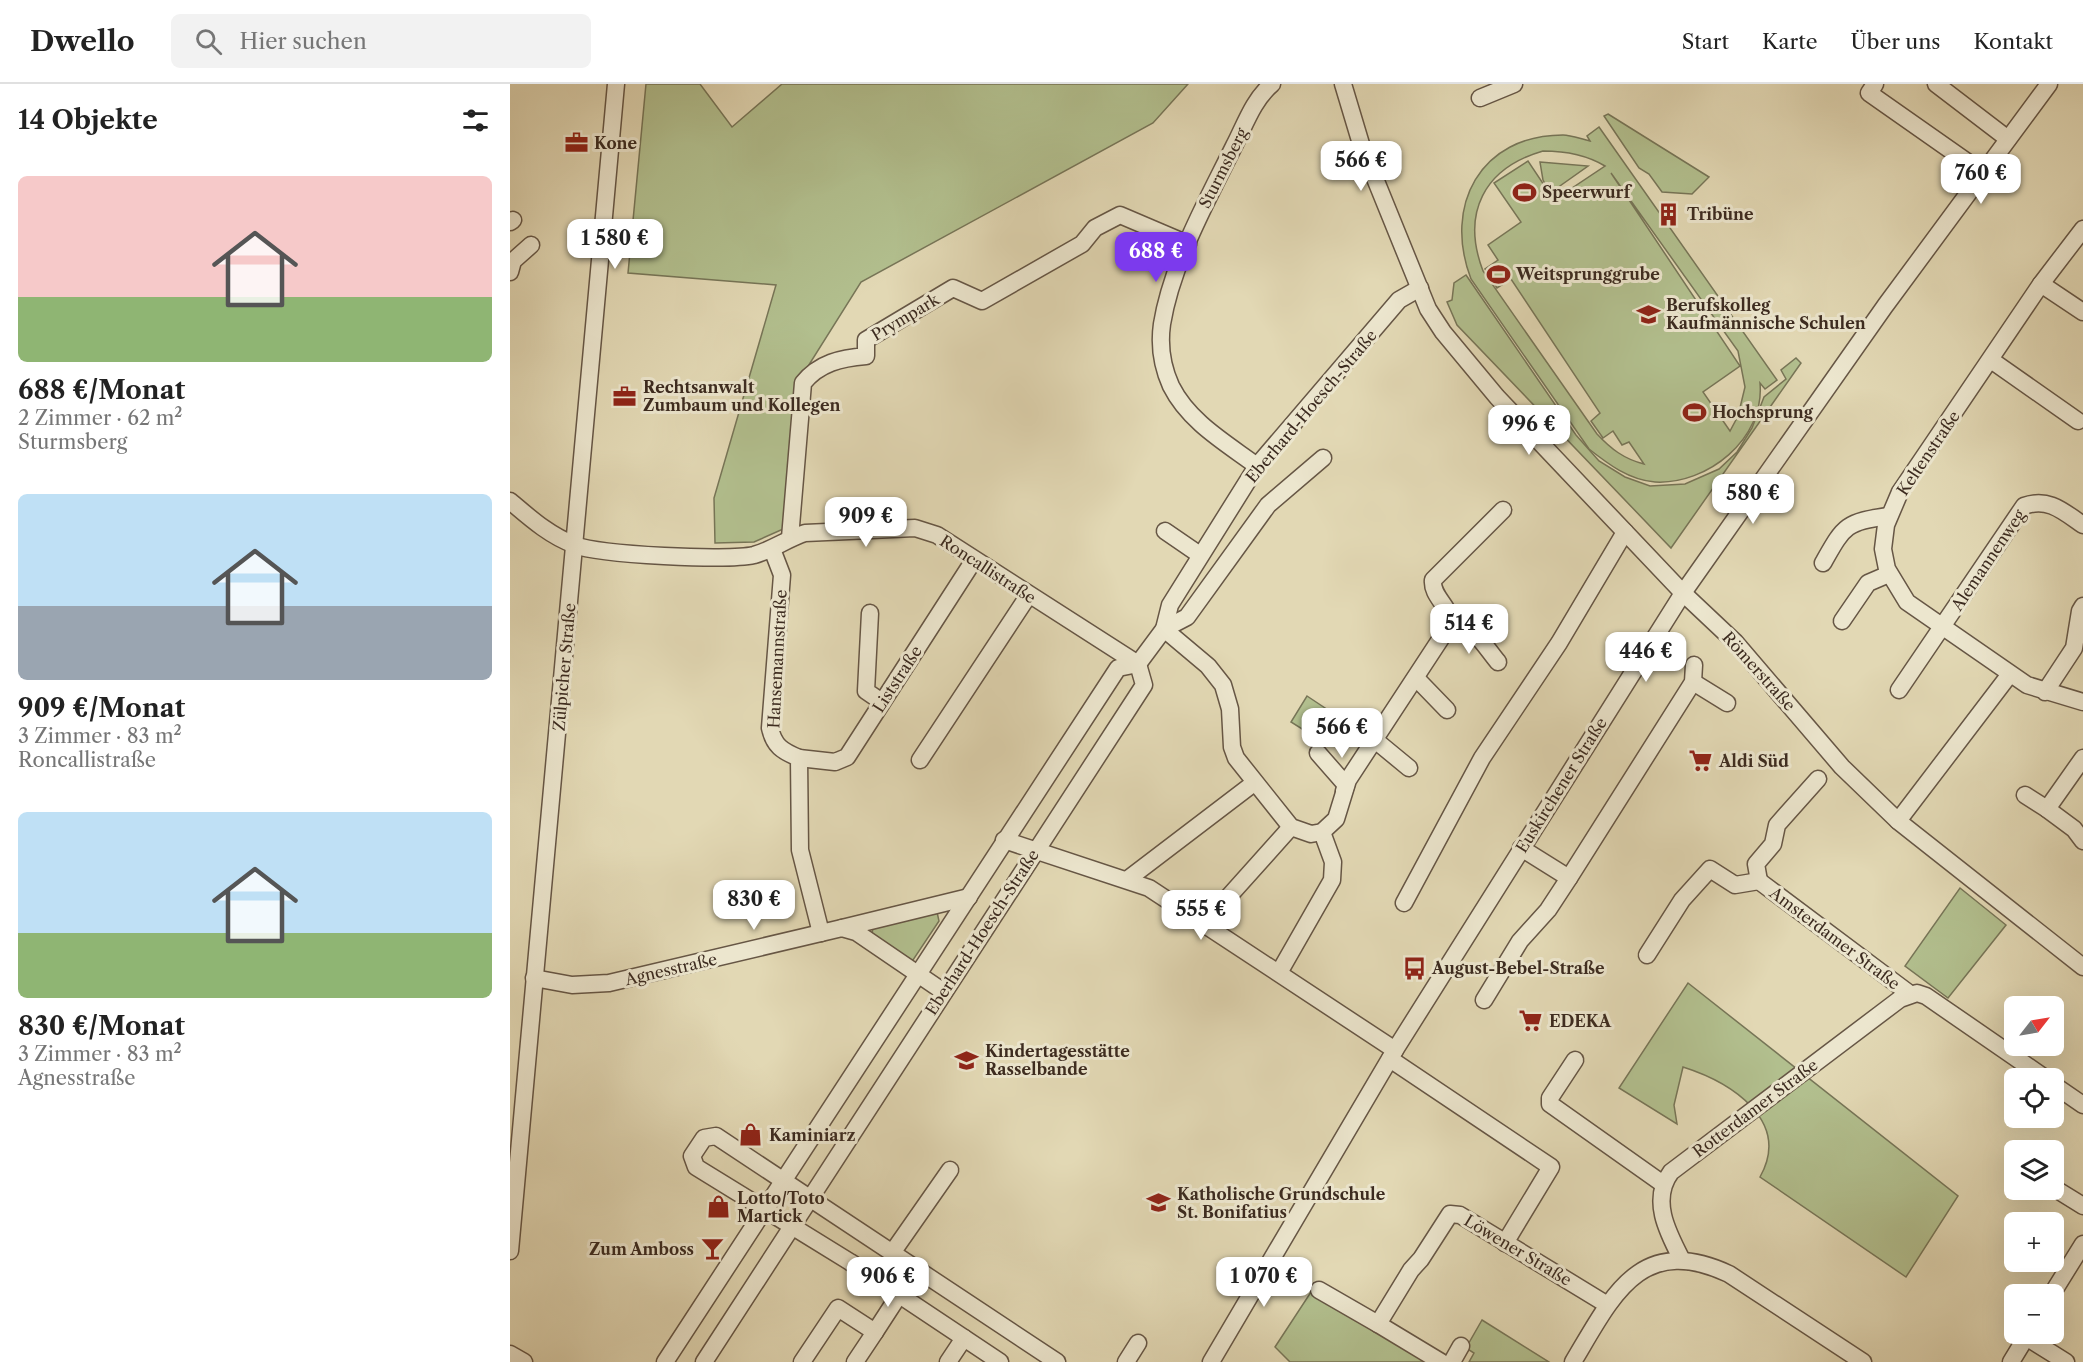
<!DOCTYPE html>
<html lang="de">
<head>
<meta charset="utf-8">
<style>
	:root { --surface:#fff; --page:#f2f2f2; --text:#222; --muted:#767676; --line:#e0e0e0; --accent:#7c3aed }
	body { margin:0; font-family:"Libre Caslon Text",serif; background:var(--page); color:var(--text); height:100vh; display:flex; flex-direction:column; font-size:22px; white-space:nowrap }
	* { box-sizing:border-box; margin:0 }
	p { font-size:20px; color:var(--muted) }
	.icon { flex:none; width:33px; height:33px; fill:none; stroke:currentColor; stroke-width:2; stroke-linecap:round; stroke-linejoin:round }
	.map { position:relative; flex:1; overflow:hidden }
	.side { display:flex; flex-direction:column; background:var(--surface); width:510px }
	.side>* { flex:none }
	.needle { width:39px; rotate:59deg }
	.tools { position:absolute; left:1494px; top:912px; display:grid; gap:12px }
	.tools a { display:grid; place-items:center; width:60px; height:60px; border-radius:9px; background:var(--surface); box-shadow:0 6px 24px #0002; font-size:30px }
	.price { position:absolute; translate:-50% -51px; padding:0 14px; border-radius:12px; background:#fff; color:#222; font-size:20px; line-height:39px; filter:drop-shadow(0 2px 3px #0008) }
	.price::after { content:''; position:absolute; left:50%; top:36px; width:18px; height:14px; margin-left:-9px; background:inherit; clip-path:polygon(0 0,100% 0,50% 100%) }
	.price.on { background:var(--accent); color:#fff }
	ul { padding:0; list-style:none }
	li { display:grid; align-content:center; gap:12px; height:318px; padding:0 18px }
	li span { display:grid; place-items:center; height:186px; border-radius:9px; color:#555 }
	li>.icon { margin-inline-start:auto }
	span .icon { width:108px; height:108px; fill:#fffc; stroke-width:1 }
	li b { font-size:26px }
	h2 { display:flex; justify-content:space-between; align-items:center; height:72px; padding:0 18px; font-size:26px }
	header { display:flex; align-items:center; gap:36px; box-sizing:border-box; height:84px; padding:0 30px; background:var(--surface); border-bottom:2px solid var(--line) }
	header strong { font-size:28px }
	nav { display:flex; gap:33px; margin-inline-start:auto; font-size:21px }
	.search { width:420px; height:54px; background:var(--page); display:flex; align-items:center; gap:15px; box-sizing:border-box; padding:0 21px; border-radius:9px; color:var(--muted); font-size:22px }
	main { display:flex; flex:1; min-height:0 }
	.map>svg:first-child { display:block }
	.green { fill:#b2bf8e; stroke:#777557; stroke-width:1.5; fill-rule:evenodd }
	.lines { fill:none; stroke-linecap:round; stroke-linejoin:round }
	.minor-casing { stroke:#665645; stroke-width:19 }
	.minor { stroke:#ece6ce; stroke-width:16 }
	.labels { text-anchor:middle; stroke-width:6; stroke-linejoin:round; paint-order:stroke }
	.poi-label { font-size:16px; font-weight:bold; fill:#3c2b20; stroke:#ece6ce; text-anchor:start }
	.street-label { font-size:16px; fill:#3c2b20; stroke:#ece6ce }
</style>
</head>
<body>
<header>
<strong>Dwello</strong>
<div class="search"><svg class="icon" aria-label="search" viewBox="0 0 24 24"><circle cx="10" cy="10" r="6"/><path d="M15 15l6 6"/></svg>Hier suchen</div>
<nav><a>Start</a><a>Karte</a><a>Über uns</a><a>Kontakt</a></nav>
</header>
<main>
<section class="side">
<h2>14 Objekte<svg class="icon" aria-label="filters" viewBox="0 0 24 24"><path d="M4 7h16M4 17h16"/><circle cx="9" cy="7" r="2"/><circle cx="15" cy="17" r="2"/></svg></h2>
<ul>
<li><span style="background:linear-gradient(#f6c9c9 65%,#8fb573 0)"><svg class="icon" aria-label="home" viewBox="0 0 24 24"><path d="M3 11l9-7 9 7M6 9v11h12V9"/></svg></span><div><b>688 €/Monat</b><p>2 Zimmer · 62 m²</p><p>Sturmsberg</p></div></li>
<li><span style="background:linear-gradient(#bfe0f5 60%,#9aa5b1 0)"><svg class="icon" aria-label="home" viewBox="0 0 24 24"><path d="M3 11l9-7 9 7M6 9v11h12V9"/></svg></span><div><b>909 €/Monat</b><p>3 Zimmer · 83 m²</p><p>Roncallistraße</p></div></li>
<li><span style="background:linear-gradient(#bfe0f5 65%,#8fb573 0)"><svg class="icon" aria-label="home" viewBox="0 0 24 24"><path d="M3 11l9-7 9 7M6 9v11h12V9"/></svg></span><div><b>830 €/Monat</b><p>3 Zimmer · 83 m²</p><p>Agnesstraße</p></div></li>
</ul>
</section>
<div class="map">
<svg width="1573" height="1278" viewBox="0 0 1573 1278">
	<rect width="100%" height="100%" fill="#e2d8b4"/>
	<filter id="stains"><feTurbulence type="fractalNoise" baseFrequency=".00333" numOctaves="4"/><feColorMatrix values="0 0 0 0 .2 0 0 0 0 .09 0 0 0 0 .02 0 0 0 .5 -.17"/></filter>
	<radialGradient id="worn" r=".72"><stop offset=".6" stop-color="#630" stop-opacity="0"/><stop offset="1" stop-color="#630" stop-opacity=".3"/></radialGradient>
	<!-- green -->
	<g class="green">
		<polygon points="136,0 190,0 222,43 272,0 678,0 643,39 351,198 290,295 280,442 244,458 205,459 204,414 266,201 118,189"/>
		<polygon points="1098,30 1199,93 1182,110 1152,108 1139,90 1129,84 1094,32"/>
		<path d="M1089,43L1267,296L1255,305L1250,299C1255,355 1197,401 1145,398C1119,396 1098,380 1079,365L961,195C933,122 970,51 1053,51C1061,51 1071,55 1080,57L1077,52ZM1033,67C1055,67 1075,70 1095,82L1044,116L1018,77L984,99L1011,138L978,161L988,176L975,185L987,204L1001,195L1090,329L1081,337L1093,354L1103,347L1112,361L1119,358L1134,380C1114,375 1101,365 1087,350L973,187C951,129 974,84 1033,67ZM1101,89L1228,267L1235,303L1228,332L1220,347L1193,308L1230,282Z"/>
		<polygon points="1030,78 1078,82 1040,109 1033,96"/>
		<polygon points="956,191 1066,351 1089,377 1115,393 1140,402 1175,400 1209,385 1227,368 1242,344 1254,313 1276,295 1271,286 1286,274 1291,279 1161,464 947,241 937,218 942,216 944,199"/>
		<polygon points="797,612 824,630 808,655 781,638"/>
		<polygon points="1450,804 1496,841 1438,914 1395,882"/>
		<polygon points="427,828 429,837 403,876 397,875 362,850 363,844"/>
		<path d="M1178,899L1448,1112L1396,1193L1250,1093C1282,1036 1220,998 1173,983L1164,1021L1167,1040L1109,1004Z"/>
		<polygon points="801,1208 922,1278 780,1278 765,1263"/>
		<polygon points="972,1236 1039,1278 959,1278 964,1269 956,1264"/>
	</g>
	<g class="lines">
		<defs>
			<g id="minor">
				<polyline points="833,0 851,60 918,225 933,248 987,313 1173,509 1225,558 1332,683 1388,737 1573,883"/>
				<polyline points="1365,0 1359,9 1473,89"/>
				<polyline points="1426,0 1498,55"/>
				<polyline points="970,14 1004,0"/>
				<polyline points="0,138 3,136"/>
				<polyline points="1573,145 1531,200 1390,408 1376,441 1373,465 1377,485 1397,518 1517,601 1573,618"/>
				<polyline points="0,188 3,177 21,161"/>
				<polyline points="1531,200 1573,228"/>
				<polyline points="1481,276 1568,337"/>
				<path d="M747,382C716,359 679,338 661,302C652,282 649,261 652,240C662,179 697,117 724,62C735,41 743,16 762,0"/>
				<path d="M0,417C20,434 40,452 65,461C90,471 218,477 244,471C262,466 277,455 295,449L405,444L427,451L628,580"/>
				<polyline points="655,447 690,471"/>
				<path d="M280,454L293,299C309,279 331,274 356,272V256L443,204L472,217L572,160L585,144L610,131L678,160"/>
				<path d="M262,465L272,491L260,644C264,662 272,667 289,674L290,766L311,849"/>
				<path d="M1313,479C1334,442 1335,438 1379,432"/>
				<polyline points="360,529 356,607 372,618"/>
				<path d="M941,537C961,537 976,564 988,578"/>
				<polyline points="1332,537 1358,499 1379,490"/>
				<path d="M654,545L698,582L713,601L720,625L722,663L726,674L781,743L801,750L812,748L826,735L838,696L939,542C945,525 921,514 923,496L993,426"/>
				<polyline points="654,545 677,533 758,421 813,374"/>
				<polyline points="906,594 937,626"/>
				<polyline points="1183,598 1217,619"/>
				<path d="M1389,606L1514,422C1538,413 1553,427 1573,441"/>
				<polyline points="1535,608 1564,564 1570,527 1573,522"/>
				<polyline points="865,656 899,684"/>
				<polyline points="808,669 836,701 834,707"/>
				<polyline points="289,674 325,678 337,673 464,476"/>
				<polyline points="1573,674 1537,725 1564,745 1573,757"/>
				<polyline points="410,676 518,512"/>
				<polyline points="1515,711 1537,725"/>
				<polyline points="1388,737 1500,590"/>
				<polyline points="494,756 639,804 885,966"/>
				<polyline points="1011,764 1059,794"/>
				<polyline points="618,795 744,699"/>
				<polyline points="1249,797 1400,910"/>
				<polyline points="1249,797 1246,780 1263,760 1267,741 1308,695"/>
				<polyline points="894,819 972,674 1049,559 1115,448"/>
				<polyline points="695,839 781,743"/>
				<polyline points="332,844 459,813"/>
				<polyline points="1137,871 1172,816 1200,785 1225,801 1249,797"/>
				<polyline points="770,887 822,796 823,778 812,748"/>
				<polyline points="24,894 62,901 99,899 332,844 346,848 434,908"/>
				<polyline points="974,916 1010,857 1038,826 1059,794 1183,598 1184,581"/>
				<polyline points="880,975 1041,1083 995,1159"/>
				<polyline points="1065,976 1040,1014 1040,1020 1153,1100"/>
				<polyline points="1544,1001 1573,1021"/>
				<polyline points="1544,1104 1573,1122"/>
				<polyline points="0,1167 106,0"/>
				<polyline points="382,1169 440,1086"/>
				<path d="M1172,1176C1158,1149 1140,1116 1161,1088L1390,915L1407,909L1416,912L1535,994"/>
				<polyline points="809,1206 868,1240"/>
				<polyline points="1542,1210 1573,1160"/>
				<polyline points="1516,1253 1556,1278"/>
				<polyline points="0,1270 14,1278"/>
				<polyline points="155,1278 608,584 628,580 654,545 660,521 747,382 889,216 910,204"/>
				<polyline points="194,1278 634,601 628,580"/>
				<polyline points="292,1278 328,1224 365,1248 389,1211"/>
				<polyline points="345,1278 365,1248"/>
				<polyline points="438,1278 454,1254"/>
				<polyline points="490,1278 340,1178 186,1083 182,1072 194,1054 206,1052 547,1278"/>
				<polyline points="616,1278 628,1259"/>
				<polyline points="701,1278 885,966 1173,509 1375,222 1539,0"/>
				<polyline points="931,1278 868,1240 901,1186 911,1175 940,1130 950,1131 1096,1220"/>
				<polyline points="942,1278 951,1262"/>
				<path d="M1063,1278C1102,1213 1130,1148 1219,1190L1353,1278"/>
				<polyline points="1501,1278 1518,1250"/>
			</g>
		</defs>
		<!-- minor casing -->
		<use href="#minor" class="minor-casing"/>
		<!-- minor -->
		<use href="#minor" class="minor"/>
	</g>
	<!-- icons -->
	<defs>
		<symbol id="office-bare" viewBox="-9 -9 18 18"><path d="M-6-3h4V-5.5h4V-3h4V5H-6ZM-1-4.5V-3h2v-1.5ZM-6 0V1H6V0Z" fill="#8f2418" stroke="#ece6ce" stroke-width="2.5" paint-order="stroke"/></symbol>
		<symbol id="stadium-bare" viewBox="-9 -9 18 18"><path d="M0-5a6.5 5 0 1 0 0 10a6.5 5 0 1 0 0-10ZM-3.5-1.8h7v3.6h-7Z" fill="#8f2418" stroke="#ece6ce" stroke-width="2.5" paint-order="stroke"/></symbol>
		<symbol id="building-bare" viewBox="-9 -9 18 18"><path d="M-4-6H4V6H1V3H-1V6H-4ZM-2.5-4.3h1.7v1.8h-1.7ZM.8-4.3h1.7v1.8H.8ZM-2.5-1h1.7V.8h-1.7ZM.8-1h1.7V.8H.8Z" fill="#8f2418" stroke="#ece6ce" stroke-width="2.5" paint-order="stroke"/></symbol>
		<symbol id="school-bare" viewBox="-9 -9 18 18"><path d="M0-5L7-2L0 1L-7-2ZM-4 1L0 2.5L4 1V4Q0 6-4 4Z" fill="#8f2418" stroke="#ece6ce" stroke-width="2.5" paint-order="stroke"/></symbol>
		<symbol id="supermarket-bare" viewBox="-9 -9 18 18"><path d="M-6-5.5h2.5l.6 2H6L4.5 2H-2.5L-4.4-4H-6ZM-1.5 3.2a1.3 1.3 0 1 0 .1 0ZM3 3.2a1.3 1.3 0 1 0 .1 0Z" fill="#8f2418" stroke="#ece6ce" stroke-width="2.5" paint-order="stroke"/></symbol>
		<symbol id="bus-bare" viewBox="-9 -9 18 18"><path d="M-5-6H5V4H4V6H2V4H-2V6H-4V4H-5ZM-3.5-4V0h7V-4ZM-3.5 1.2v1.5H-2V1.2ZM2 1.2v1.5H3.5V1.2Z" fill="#8f2418" stroke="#ece6ce" stroke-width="2.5" paint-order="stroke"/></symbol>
		<symbol id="shop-bare" viewBox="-9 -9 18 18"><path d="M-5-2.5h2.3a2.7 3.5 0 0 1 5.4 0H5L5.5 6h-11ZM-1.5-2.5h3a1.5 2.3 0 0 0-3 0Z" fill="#8f2418" stroke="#ece6ce" stroke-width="2.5" paint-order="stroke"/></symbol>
		<symbol id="bar-bare" viewBox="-9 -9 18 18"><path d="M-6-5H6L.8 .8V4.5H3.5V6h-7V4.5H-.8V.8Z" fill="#8f2418" stroke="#ece6ce" stroke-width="2.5" paint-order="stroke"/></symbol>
	</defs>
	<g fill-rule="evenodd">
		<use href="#office-bare" x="50" y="42" width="33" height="33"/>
		<use href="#stadium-bare" x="998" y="92" width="33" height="33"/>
		<use href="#building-bare" x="1142" y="114" width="33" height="33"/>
		<use href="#stadium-bare" x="972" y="174" width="33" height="33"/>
		<use href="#school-bare" x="1122" y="214" width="33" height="33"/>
		<use href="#office-bare" x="98" y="296" width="33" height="33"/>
		<use href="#stadium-bare" x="1168" y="312" width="33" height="33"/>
		<use href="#supermarket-bare" x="1174" y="660" width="33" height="33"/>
		<use href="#bus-bare" x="888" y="868" width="33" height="33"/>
		<use href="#supermarket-bare" x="1004" y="920" width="33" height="33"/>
		<use href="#school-bare" x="440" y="960" width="33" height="33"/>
		<use href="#shop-bare" x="224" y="1034" width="33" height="33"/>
		<use href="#school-bare" x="632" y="1102" width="33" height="33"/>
		<use href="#shop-bare" x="192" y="1106" width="33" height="33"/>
		<use href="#bar-bare" x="186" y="1148" width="33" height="33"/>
	</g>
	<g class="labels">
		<!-- poi labels -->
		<g class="poi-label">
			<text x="84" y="65">Kone</text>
			<text x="1032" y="114">Speerwurf</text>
			<text x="1177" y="136">Tribüne</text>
			<text x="1006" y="196">Weitsprunggrube</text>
			<text x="1156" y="227">Berufskolleg<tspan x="1156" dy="18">Kaufmännische Schulen</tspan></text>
			<text x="133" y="309">Rechtsanwalt<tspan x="133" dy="18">Zumbaum und Kollegen</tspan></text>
			<text x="1202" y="334">Hochsprung</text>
			<text x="1209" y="683">Aldi Süd</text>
			<text x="922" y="890">August-Bebel-Straße</text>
			<text x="1039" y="943">EDEKA</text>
			<text x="475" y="973">Kindertagesstätte<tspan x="475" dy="18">Rasselbande</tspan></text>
			<text x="259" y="1057">Kaminiarz</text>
			<text x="667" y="1116">Katholische Grundschule<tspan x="667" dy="18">St. Bonifatius</tspan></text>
			<text x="227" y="1120">Lotto/Toto<tspan x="227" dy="18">Martick</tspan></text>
			<text x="184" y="1171" text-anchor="end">Zum Amboss</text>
		</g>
		<!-- street labels -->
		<g class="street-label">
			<text transform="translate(713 84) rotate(-63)" y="6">Sturmsberg</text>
			<text transform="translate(395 233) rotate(-31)" y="6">Prympark</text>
			<text transform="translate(801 322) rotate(-50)" y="6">Eberhard-Hoesch-Straße</text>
			<text transform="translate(1418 369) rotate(-56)" y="6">Keltenstraße</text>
			<text transform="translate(1478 476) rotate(-56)" y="6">Alemannenweg</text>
			<text transform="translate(478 485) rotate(33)" y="6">Roncallistraße</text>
			<text transform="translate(267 575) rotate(-87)" y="6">Hansemannstraße</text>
			<text transform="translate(54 583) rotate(-85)" y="6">Zülpicher Straße</text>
			<text transform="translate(1249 587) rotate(48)" y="6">Römerstraße</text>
			<text transform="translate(387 595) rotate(-57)" y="6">Liststraße</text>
			<text transform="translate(1051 701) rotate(-58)" y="6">Euskirchener Straße</text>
			<text transform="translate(472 848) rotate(-57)" y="6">Eberhard-Hoesch-Straße</text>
			<text transform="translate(1325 854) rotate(37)" y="6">Amsterdamer Straße</text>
			<text transform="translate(161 885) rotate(-13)" y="6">Agnesstraße</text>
			<text transform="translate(1245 1024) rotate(-37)" y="6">Rotterdamer Straße</text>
			<text transform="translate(1008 1166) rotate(31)" y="6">Löwener Straße</text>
		</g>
	</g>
	<rect width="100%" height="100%" filter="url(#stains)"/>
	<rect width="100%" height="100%" fill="url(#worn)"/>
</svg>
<div class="tools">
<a><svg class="needle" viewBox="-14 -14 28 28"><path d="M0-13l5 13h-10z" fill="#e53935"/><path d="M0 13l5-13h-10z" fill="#767676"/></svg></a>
<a><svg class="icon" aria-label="locate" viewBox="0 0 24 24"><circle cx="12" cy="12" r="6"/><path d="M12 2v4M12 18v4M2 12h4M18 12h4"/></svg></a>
<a><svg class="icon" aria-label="layers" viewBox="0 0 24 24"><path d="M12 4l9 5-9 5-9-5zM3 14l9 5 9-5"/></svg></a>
<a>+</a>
<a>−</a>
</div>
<b class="price" style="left:851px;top:108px">566 €</b>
<b class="price" style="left:1471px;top:121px">760 €</b>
<b class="price" style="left:105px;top:186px">1 580 €</b>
<b class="price on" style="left:646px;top:199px">688 €</b>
<b class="price" style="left:1019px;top:372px">996 €</b>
<b class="price" style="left:1243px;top:441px">580 €</b>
<b class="price" style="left:356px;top:464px">909 €</b>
<b class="price" style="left:959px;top:571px">514 €</b>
<b class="price" style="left:1136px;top:599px">446 €</b>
<b class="price" style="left:832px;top:675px">566 €</b>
<b class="price" style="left:244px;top:847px">830 €</b>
<b class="price" style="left:691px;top:857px">555 €</b>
<b class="price" style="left:378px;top:1224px">906 €</b>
<b class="price" style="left:754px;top:1224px">1 070 €</b>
</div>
</main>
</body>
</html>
